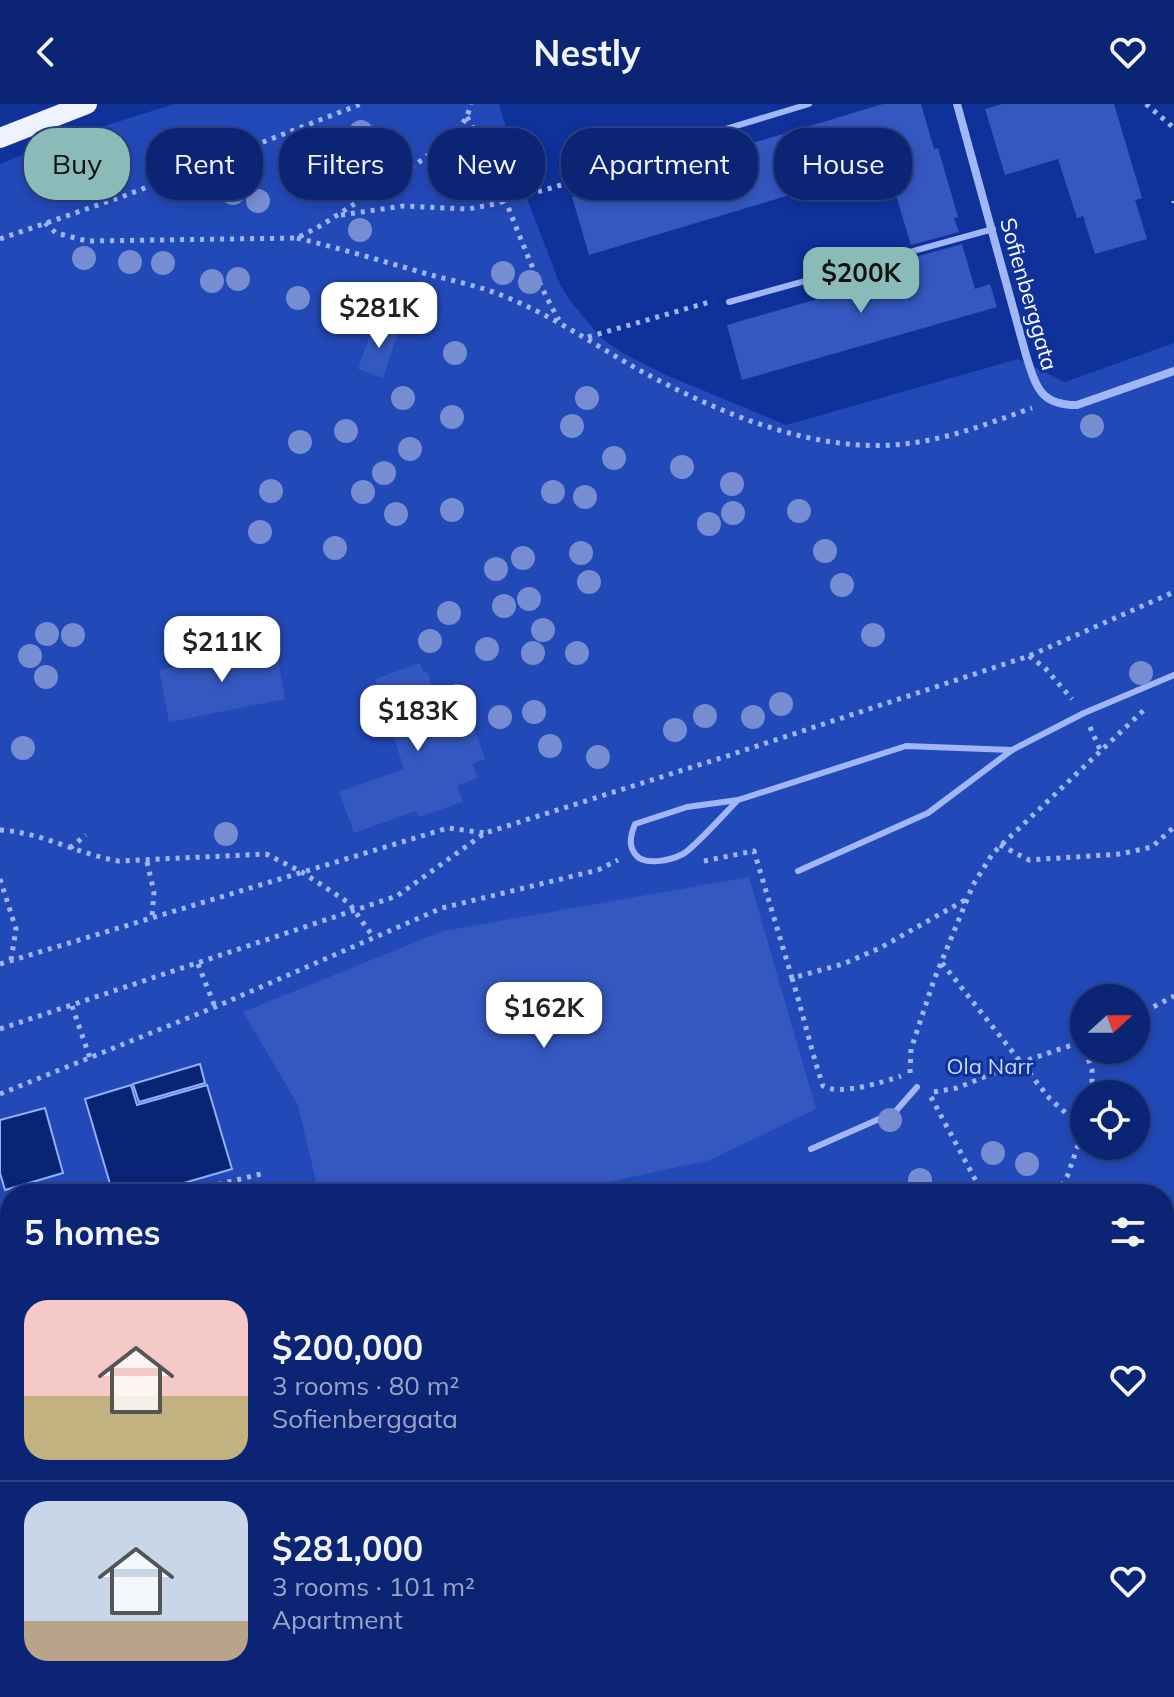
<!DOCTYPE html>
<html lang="en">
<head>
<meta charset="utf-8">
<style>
	:root { --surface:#0b2574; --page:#19317c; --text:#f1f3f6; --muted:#9aa5c5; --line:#2b4286; --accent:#8bbbb9 }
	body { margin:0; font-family:Mulish,sans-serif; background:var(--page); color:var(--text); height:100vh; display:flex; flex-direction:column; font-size:30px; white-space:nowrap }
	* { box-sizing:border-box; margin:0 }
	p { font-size:26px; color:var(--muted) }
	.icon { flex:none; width:44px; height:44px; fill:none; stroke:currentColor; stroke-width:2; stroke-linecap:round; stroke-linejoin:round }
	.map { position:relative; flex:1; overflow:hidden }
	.panel { position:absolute; left:0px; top:1080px; width:1174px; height:514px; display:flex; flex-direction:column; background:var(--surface); border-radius:32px 32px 0 0; box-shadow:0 4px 12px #0003,0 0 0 2px var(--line) }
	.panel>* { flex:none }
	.banner { position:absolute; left:24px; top:24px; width:1126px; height:72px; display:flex; gap:16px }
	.needle { width:52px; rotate:69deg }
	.buttons { position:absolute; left:1070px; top:880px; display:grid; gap:16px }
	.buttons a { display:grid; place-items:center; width:80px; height:80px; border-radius:50%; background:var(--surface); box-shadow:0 4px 12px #0003,0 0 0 2px var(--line); font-size:40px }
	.price { position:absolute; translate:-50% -68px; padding:0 18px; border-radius:16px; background:#fff; color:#222; font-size:26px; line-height:52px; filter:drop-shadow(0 2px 4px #0008) }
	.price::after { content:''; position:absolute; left:50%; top:48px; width:24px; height:18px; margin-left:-12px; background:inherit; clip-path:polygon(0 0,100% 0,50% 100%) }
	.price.selected { background:var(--accent); color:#111 }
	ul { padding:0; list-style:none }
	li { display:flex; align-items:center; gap:24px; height:200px; padding:0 24px }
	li+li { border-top:2px solid var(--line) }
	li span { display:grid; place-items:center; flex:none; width:224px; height:160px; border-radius:24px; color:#555 }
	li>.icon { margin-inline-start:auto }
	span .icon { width:96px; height:96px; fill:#fffc; stroke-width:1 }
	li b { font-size:34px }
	h2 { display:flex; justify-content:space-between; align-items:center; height:96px; padding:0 24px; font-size:34px }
	.tag { padding:0 28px; border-radius:32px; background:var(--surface); box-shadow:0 4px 12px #0003,0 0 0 2px var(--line); font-size:28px; line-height:72px }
	.tag.selected { background:var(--accent); color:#111 }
	header { display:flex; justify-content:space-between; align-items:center; height:104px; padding:0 24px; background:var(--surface); font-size:36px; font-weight:700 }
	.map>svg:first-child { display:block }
	.green { fill:#2249b8; fill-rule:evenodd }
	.water { fill:#092375; stroke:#93aff8; stroke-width:2 }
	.building { fill:#3458c0 }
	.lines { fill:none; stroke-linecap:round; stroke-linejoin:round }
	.path { stroke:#a1b7f5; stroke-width:5; stroke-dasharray:4 6; stroke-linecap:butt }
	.service { stroke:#a1b7f5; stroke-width:6 }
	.minor { stroke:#a1b7f5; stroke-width:8 }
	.secondary { stroke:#d2dcfe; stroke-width:16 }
	.primary { stroke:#eff2ff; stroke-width:20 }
	.rail-casing { stroke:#fff; stroke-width:9 }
	.rail { stroke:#0f319a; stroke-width:6; stroke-dasharray:18; stroke-linecap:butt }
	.tree { fill:#768dd1 }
	.labels { text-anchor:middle; stroke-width:6; stroke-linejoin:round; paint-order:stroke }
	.street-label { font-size:22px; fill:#fff; stroke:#0f319a }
	.park-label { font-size:22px; fill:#cad8fe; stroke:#0f319a }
</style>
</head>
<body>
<header><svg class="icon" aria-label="back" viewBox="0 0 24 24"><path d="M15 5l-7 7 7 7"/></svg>Nestly<svg class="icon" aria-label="heart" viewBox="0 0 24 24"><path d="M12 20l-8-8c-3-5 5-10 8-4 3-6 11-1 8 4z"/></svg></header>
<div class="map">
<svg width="1174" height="1593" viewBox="0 0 1174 1593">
	<rect width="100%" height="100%" fill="#0f319a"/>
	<!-- green -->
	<path class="green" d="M174,0H499L528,97L559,178L568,194L600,233L621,248L666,271L786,321L1018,255L1065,278L1174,239V1192L1164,1198V1090H10V1518L0,1519V60L51,39ZM1084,894H1136V946H1084ZM1084,990H1136V1042H1084Z"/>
	<!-- water -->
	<g class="water">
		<polygon points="200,960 205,979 139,998 133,980"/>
		<polygon points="131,981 137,1001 207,981 232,1065 146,1090 113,1090 85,995"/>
		<polygon points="45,1004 63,1069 5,1086 0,1069 0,1016"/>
	</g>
	<!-- building -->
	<g class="building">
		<polygon points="883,0 921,0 934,45 938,44 958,113 954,114 959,128 911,141 887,62 589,151 572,93"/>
		<polygon points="1002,0 1114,0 1142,94 1135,96 1147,135 1095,150 1083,112 1077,114 1058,55 1005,71 985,5"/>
		<polygon points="962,140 975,185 990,180 997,203 742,276 727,221 918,166 915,153"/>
		<polygon points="375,217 399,226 383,274 358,265"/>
		<polygon points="276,543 285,595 169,618 159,566"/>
		<polygon points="420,559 423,568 427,567 436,591 446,588 450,599 464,594 485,655 472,660 478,674 457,682 463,698 419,713 416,707 354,729 339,688 404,665 375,575"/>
		<polygon points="749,773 816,1005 710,1056 554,1090 319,1090 298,1001 243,908 443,827"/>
	</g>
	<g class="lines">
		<!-- path -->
		<g class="path">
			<polyline points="1146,0 1174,24"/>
			<path d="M467,13C504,78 521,151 559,216"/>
			<polyline points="1174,97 1174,99"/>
			<polyline points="341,111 403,102 468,105 495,100 617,65"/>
			<polyline points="45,119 56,129 87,137 297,134 322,121 422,56 458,26 467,13 471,0"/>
			<path d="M297,134C342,145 386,158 431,171C454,177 479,182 501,191C550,210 593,240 639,266C717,308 814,350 904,340C949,335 990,319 1032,304"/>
			<polyline points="0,135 124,92 361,0"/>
			<polyline points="588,233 713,197"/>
			<polyline points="1029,552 1045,564 1072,595"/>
			<polyline points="1090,623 1101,648"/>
			<path d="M0,726C41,728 78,750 118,757L266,750L302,768L349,799L374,834"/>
			<polyline points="1000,741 1029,756 1120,750 1152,743 1174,723"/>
			<polyline points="70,744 86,731"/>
			<polyline points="704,757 754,747 792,874 843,860 880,844 965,796"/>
			<polyline points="147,758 154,788 152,813"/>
			<polyline points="0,775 16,825 11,856"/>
			<polyline points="942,859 1050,995 1084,1025"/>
			<polyline points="0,860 448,724 485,729"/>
			<polyline points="198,860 215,903"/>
			<path d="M792,874C803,910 811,946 823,982C839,992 883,978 901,972"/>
			<polyline points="72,902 90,954"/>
			<polyline points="1136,912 1174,892"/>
			<polyline points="0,925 397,792 485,729 724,653 1029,552 1174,488"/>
			<polyline points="1085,946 1092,966 1092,990"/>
			<polyline points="910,969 911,945 934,876 973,781 993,749 1144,606"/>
			<polyline points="934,988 957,984 1019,959 1081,938 1084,944"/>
			<polyline points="0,990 215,903 442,804 598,766 618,756"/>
			<polyline points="931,993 983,1090"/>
			<polyline points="179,1090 265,1069"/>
			<polyline points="1056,1090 1067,1073 1084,1024"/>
			<polyline points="1164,1112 1174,1107"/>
			<polyline points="0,1123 10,1122"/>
			<polyline points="1164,1326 1174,1282"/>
			<polyline points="0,1331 10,1329"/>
			<polyline points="1164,1339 1174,1354"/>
			<polyline points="1164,1382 1174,1380"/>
			<polyline points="0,1419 10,1420"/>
		</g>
		<!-- service -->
		<g class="service">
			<polyline points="629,54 809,0"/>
			<polyline points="729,198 993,125"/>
			<path d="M738,696C727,707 694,744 683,750C671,756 644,763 635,750C628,741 631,730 635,720L687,703L738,696L906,642L1012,646"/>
			<polyline points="798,767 928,709 1012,646 1084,609 1174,571"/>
			<polyline points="811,1045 895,1008 917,983"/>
			<polyline points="741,1584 764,1590 799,1584"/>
			<polyline points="824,1584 835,1593"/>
			<polyline points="703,1593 723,1584"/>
		</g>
		<!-- minor -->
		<path class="minor" d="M957,0L1026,251C1036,283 1040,301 1077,301L1174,267"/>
		<!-- secondary -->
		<g class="secondary">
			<polyline points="1164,1518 1174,1523"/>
			<polyline points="0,1569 10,1568"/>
		</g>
		<!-- primary -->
		<polyline class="primary" points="0,34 87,0"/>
		<defs>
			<g id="rail">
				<polyline points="1164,1223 1174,1218"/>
				<polyline points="1164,1246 1174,1241"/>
				<polyline points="476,1593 493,1584"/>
				<polyline points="519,1593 536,1584"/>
			</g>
		</defs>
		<!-- rail casing -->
		<use href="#rail" class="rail-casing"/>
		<!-- rail -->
		<use href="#rail" class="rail"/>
	</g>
	<!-- trees -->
	<g class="tree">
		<circle cx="361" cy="28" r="12"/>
		<circle cx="391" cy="38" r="12"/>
		<circle cx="471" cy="45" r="12"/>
		<circle cx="316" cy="46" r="12"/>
		<circle cx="233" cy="89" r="12"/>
		<circle cx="258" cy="97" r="12"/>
		<circle cx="360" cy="126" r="12"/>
		<circle cx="84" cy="154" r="12"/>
		<circle cx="130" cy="158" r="12"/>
		<circle cx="163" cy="159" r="12"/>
		<circle cx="503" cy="169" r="12"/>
		<circle cx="238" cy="175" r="12"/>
		<circle cx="212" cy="177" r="12"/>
		<circle cx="530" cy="178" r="12"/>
		<circle cx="298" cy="194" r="12"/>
		<circle cx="455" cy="249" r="12"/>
		<circle cx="403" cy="294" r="12"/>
		<circle cx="587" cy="294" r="12"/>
		<circle cx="452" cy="313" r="12"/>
		<circle cx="572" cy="322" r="12"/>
		<circle cx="1092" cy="322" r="12"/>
		<circle cx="346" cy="327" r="12"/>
		<circle cx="300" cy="338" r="12"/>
		<circle cx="410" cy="345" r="12"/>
		<circle cx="614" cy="354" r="12"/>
		<circle cx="682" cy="363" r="12"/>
		<circle cx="384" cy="369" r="12"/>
		<circle cx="732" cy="380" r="12"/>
		<circle cx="271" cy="387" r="12"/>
		<circle cx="363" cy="388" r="12"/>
		<circle cx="553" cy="388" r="12"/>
		<circle cx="585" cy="393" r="12"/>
		<circle cx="452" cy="406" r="12"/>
		<circle cx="799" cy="407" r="12"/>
		<circle cx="733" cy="409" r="12"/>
		<circle cx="396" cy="410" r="12"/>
		<circle cx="709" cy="420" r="12"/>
		<circle cx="260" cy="428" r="12"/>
		<circle cx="335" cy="444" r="12"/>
		<circle cx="825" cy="447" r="12"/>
		<circle cx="581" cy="449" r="12"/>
		<circle cx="523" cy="454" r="12"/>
		<circle cx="496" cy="465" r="12"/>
		<circle cx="589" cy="478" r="12"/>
		<circle cx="842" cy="481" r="12"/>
		<circle cx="529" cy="495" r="12"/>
		<circle cx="504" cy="502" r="12"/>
		<circle cx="449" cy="509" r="12"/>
		<circle cx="543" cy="526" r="12"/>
		<circle cx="47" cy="530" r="12"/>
		<circle cx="73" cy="531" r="12"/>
		<circle cx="873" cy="531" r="12"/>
		<circle cx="430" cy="537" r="12"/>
		<circle cx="487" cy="545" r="12"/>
		<circle cx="533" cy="549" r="12"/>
		<circle cx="577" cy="549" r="12"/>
		<circle cx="30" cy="552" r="12"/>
		<circle cx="1141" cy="569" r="12"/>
		<circle cx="46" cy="573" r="12"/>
		<circle cx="457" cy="592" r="12"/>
		<circle cx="781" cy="600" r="12"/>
		<circle cx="534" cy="608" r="12"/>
		<circle cx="705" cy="612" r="12"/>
		<circle cx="500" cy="613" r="12"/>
		<circle cx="753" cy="613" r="12"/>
		<circle cx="675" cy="626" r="12"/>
		<circle cx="550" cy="642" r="12"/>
		<circle cx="23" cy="644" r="12"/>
		<circle cx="598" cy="653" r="12"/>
		<circle cx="226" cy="730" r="12"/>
		<circle cx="890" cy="1016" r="12"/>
		<circle cx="993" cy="1049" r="12"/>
		<circle cx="1027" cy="1060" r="12"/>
		<circle cx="920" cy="1076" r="12"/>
	</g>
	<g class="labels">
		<!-- street labels -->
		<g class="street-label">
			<text transform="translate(1029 190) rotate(74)" y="8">Sofienberggata</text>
		</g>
		<!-- park labels -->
		<g class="park-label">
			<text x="990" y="970">Ola Narr</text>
		</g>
	</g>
</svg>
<div class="buttons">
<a><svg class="needle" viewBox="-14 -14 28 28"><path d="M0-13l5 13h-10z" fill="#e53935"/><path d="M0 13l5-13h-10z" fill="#9aa5c5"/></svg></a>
<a><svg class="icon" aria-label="locate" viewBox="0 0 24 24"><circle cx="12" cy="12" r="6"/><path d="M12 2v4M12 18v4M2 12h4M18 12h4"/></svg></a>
</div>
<b class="price selected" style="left:861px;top:211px">$200K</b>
<b class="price" style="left:379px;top:246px">$281K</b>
<b class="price" style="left:222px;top:580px">$211K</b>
<b class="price" style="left:418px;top:649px">$183K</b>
<b class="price" style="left:544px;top:946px">$162K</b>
<div class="banner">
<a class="tag selected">Buy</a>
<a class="tag">Rent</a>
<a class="tag">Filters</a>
<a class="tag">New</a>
<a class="tag">Apartment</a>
<a class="tag">House</a>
</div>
<section class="panel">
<h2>5 homes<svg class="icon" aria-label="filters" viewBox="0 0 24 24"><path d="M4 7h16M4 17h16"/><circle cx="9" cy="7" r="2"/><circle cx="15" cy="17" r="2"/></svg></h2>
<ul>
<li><span style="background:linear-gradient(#f6c9c9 60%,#c2b280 0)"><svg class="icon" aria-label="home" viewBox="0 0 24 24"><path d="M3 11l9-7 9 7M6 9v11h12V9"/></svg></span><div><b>$200,000</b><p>3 rooms · 80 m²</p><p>Sofienberggata</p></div><svg class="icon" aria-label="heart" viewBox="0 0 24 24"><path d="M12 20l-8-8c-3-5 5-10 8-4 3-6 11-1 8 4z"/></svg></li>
<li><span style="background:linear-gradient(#c9d6e8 75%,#b9a48a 0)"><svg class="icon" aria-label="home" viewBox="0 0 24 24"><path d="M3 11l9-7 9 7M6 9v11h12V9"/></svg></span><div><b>$281,000</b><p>3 rooms · 101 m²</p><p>Apartment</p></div><svg class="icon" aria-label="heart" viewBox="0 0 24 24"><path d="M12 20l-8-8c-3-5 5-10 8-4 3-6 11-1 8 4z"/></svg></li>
</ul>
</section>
</div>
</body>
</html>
